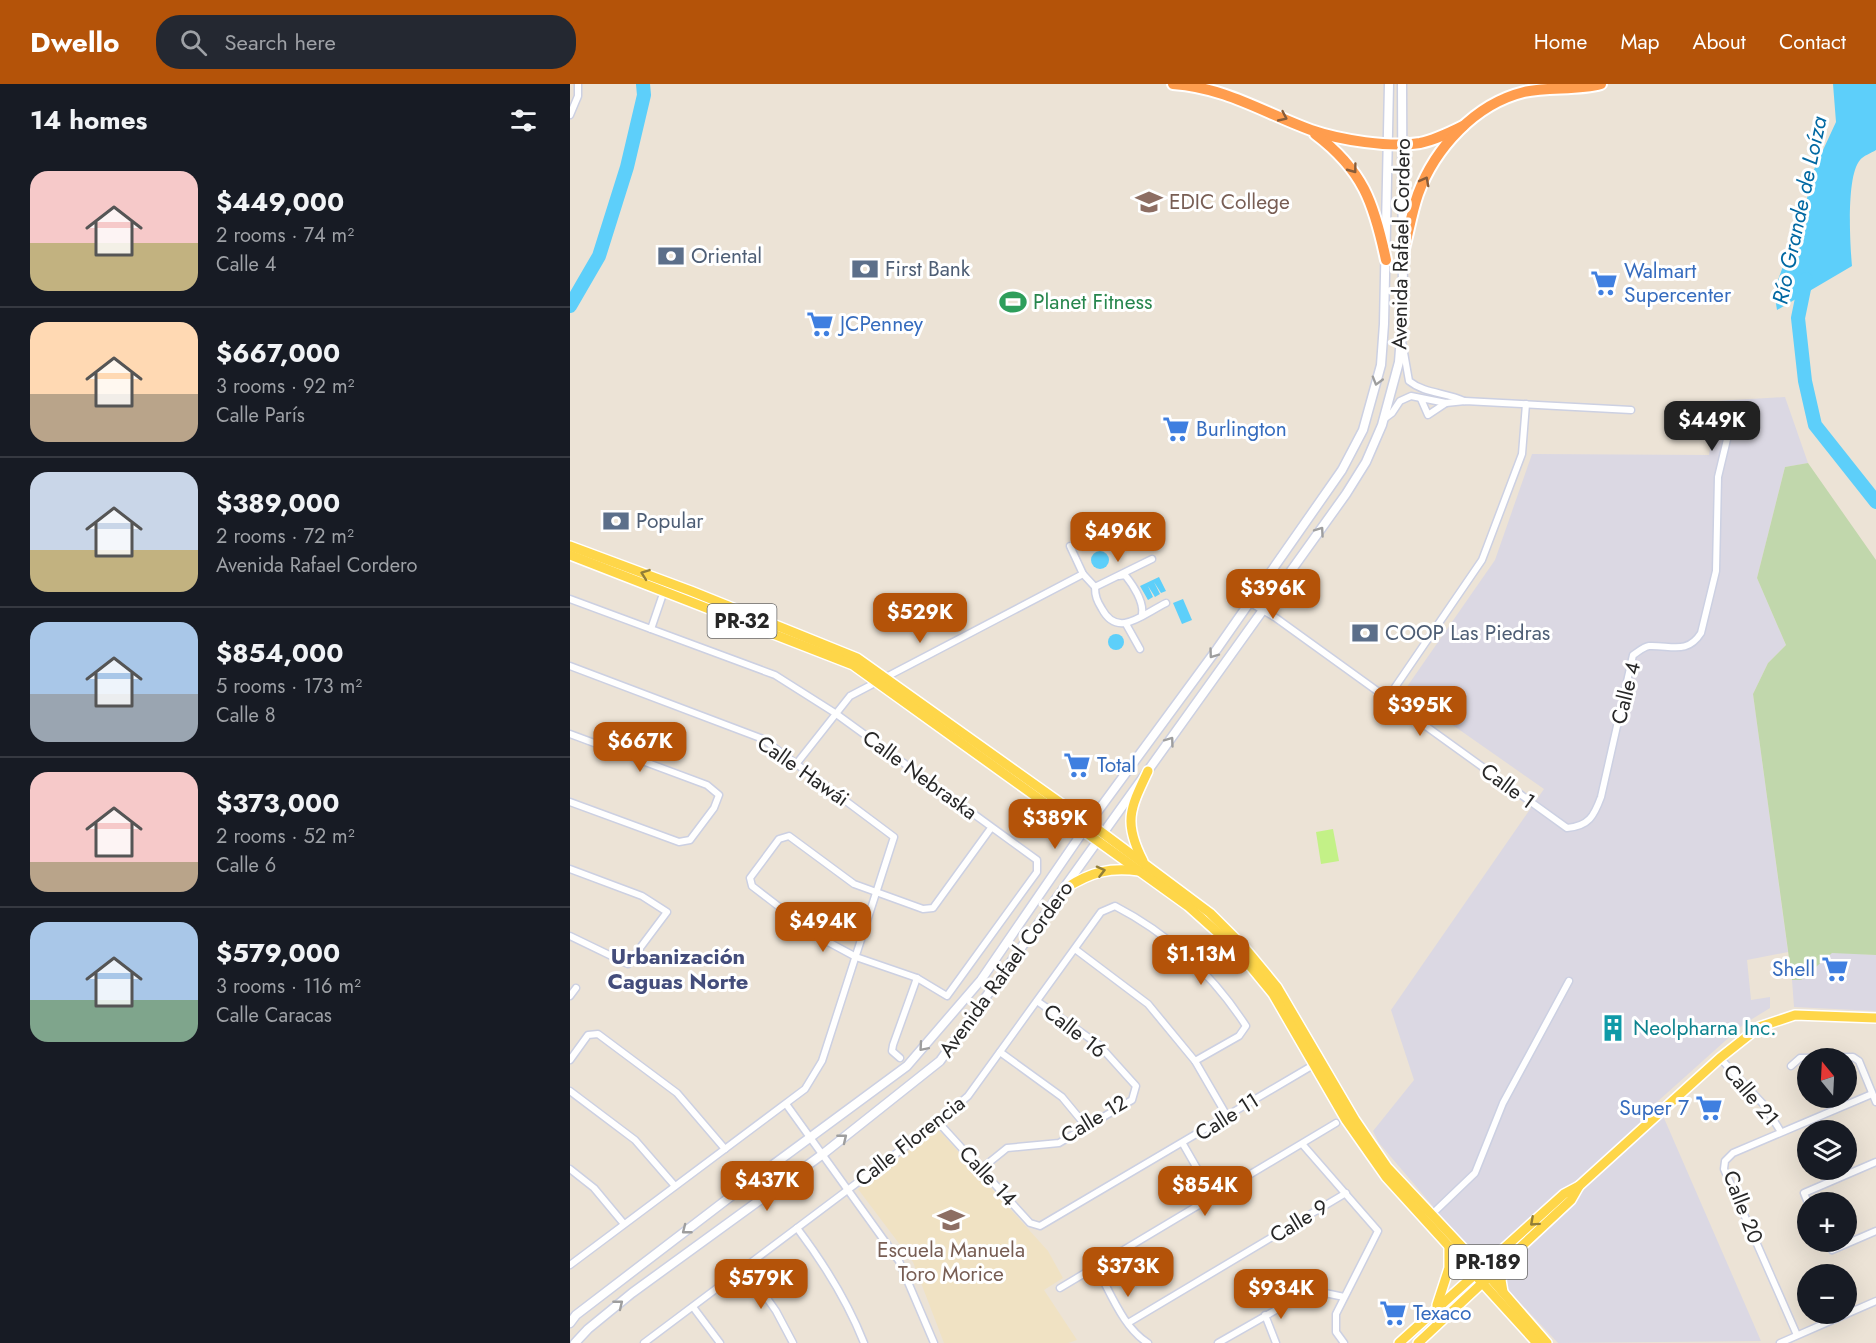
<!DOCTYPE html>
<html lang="en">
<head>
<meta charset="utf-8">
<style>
	:root { --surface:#171b24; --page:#242831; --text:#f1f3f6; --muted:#9ea1a6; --line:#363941; --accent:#b45309 }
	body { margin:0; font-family:Jost,sans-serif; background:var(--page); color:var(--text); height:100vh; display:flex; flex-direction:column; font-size:22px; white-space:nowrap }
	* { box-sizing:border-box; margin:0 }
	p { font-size:20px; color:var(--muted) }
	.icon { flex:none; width:33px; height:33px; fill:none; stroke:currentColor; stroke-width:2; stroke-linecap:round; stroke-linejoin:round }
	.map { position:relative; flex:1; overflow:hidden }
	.panel { display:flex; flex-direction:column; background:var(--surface); width:570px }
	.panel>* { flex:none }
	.needle { width:39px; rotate:342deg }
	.buttons { position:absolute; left:1227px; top:964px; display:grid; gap:12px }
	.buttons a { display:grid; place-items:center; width:60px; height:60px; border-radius:50%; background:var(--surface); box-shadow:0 6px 24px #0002; font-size:30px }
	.price { position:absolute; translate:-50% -51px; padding:0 14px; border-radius:12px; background:var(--accent); color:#fff; font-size:20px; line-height:39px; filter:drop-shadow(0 2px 3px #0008) }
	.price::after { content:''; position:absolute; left:50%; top:36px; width:18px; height:14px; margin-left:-9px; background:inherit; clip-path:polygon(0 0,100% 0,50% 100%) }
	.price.selected { background:#222; color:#fff }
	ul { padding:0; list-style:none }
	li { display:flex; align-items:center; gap:18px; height:150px; padding:0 30px }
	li+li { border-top:2px solid var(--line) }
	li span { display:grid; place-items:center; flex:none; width:168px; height:120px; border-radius:18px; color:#555 }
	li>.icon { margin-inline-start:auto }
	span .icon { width:72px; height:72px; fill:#fffc; stroke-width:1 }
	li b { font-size:26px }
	h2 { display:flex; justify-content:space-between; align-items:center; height:72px; padding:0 30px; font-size:26px }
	header { display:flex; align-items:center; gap:36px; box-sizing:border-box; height:84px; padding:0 30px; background:var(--accent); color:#fff }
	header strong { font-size:28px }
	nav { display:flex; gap:33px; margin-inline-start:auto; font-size:21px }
	.search { width:420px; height:54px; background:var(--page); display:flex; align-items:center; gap:15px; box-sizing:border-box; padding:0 21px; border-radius:24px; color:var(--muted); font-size:22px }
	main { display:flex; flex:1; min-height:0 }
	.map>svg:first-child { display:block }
	.industrial { fill:#dbd8e3 }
	.education { fill:#f0e2c3 }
	.cemetery { fill:#c1d7ac }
	.pitch { fill:#c3f187 }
	.water { fill:#5dcffa }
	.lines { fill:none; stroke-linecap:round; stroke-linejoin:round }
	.river { stroke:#5dcffa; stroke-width:14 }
	.minor-casing { stroke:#ccd0e2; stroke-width:9 }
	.secondary-casing { stroke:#ccd0e2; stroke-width:11 }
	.primary-casing { stroke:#fff; stroke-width:12 }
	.motorway-casing { stroke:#fff; stroke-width:14 }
	.minor { stroke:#fff; stroke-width:6 }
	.secondary { stroke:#fff; stroke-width:8 }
	.primary { stroke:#fed649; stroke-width:9 }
	.motorway { stroke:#ff9d4e; stroke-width:10 }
	.oneway { stroke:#885c39 }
	.oneway2 { stroke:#9e9e9e }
	.oneway3 { stroke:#927e38 }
	.labels { text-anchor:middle; stroke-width:6; stroke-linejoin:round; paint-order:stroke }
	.shield { fill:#fff; stroke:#686868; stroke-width:1.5 }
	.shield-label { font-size:20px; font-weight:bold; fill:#272727 }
	.education-label { font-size:21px; fill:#785e54; stroke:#fff; text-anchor:start }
	.street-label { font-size:21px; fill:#272727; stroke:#fff }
	.service-label { font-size:21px; fill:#4e5e75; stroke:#fff; text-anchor:start }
	.shop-label { font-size:21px; fill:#366cbe; stroke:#fff; text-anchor:start }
	.leisure-label { font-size:21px; fill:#27864d; stroke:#fff; text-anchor:start }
	.culture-label { font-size:21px; fill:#0d838f; stroke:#fff; text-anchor:start }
	.water-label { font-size:22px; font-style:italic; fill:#0068a2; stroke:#fff }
	.neighbourhood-label { font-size:22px; font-weight:bold; fill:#444d7b; stroke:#fff }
</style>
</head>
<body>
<header>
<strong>Dwello</strong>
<div class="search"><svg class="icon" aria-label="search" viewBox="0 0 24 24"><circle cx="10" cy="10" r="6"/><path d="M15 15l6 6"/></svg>Search here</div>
<nav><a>Home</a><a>Map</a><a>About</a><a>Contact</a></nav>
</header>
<main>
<section class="panel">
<h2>14 homes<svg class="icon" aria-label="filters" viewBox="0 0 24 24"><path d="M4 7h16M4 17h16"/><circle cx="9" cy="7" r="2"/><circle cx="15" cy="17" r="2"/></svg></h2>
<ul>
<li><span style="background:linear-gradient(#f6c9c9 60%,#c2b280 0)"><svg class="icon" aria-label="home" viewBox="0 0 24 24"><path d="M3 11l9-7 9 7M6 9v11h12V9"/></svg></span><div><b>$449,000</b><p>2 rooms · 74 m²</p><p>Calle 4</p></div></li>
<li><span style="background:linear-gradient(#ffd9b3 60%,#b9a48a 0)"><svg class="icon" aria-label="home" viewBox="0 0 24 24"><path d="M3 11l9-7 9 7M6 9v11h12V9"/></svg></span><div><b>$667,000</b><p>3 rooms · 92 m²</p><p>Calle París</p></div></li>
<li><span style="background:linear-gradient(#c9d6e8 65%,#c2b280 0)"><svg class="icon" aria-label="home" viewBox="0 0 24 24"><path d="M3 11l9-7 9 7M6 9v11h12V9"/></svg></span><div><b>$389,000</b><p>2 rooms · 72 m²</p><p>Avenida Rafael Cordero</p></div></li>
<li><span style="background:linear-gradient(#a9c7e8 60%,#9aa5b1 0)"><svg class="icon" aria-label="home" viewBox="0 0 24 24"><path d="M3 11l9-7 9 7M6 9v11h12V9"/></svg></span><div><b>$854,000</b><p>5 rooms · 173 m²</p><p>Calle 8</p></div></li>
<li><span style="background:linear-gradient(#f6c9c9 75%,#b9a48a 0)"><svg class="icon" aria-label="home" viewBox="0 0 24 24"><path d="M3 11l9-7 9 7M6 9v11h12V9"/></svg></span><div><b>$373,000</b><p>2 rooms · 52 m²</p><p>Calle 6</p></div></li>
<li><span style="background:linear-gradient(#a9c7e8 65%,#7fa58c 0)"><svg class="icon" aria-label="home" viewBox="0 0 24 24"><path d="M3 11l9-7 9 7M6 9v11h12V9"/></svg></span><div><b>$579,000</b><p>3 rooms · 116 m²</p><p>Calle Caracas</p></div></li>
</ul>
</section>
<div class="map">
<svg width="1306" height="1259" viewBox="0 0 1306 1259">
	<rect width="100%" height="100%" fill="#ece3d6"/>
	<!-- industrial -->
	<g class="industrial">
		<polygon points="1215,313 1238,379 1215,383 1187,494 1216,561 1198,579 1183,610 1218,868 1177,876 1181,916 1200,913 1200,924 1174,940 1087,1018 1191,1257 988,1259 896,1161 809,1059 803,1047 844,996 821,926 974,705 834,607 925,476 962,370 1139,371 1146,317"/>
		<polygon points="1262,868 1306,871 1306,927 1224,923 1222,896 1231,895"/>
	</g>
	<!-- education -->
	<polygon class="education" points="368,1045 478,1167 493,1194 474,1206 507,1256 498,1259 374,1259 343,1178 288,1105"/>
	<!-- cemetery -->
	<polygon class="cemetery" points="1238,379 1306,476 1306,871 1262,869 1231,896 1222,896 1183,610 1198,579 1216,561 1187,494 1215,383"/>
	<!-- pitch -->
	<polygon class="pitch" points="763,745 769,777 751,780 746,748"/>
	<!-- water -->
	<g class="water">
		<path d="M1263,0H1306V66C1301,69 1293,72 1290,76C1276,92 1280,160 1282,182L1207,226L1204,207L1216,174L1231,149L1241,92L1266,38Z"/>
		<circle cx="520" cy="457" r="9"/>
		<circle cx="530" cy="476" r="9"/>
		<polygon points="589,493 596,507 591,509 584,498 590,510 585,513 578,502 583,513 578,516 570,502"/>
		<polygon points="613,515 622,536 612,540 603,519"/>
		<circle cx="546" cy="558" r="8"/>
	</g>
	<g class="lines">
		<!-- river -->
		<g class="river">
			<polyline points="1236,195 1228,234 1235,297 1245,341 1306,418"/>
			<polyline points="0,222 29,172 57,83 74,11 73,0"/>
		</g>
		<defs>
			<g id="minor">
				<polyline points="0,31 8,12 8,0"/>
				<path d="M832,257L839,297C855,310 876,308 894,317"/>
				<polyline points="851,315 858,331 876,319"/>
				<polyline points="814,335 822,329 830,317 841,312 876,319 895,317 1061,326"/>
				<path d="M500,462L513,490L525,503C525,512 527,517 532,525C548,555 573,530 596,519"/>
				<path d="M549,492L555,491C563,501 574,518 572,530"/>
				<polyline points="525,503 582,475"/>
				<polyline points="0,515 205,591 265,629 467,776 467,788 377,912 347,894 286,873 247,852 182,802 180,794 209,755 219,752 284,800 353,825 363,824 421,744"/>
				<path d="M679,518L706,534L997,744C1019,742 1024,732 1031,713L1063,571C1068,568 1073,563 1079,562C1101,561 1117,571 1131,549L1146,487L1148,393L1159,347"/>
				<polyline points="556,540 570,565"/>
				<polyline points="81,545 95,504"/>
				<polyline points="0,582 193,655 324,753 252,977 235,1005 0,1181"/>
				<polyline points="817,615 912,476 952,370 956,320"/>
				<polyline points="0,650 137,701 149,711 144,724 120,756 109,758 0,718"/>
				<polyline points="227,679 280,612 513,490"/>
				<polyline points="0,785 72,812 97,828 58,880 0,852"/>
				<polyline points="505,865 578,920 625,977 657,1032"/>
				<polyline points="0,912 6,904"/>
				<polyline points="430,968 492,1013 516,1042"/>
				<polyline points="330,974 322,967 323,961 347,894"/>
				<polyline points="1150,974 1194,1021 1211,1048"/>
				<polyline points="0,976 18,951 28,950 107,1009 155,1065"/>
				<polyline points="1221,982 1230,974 1283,973 1289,977 1306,1018"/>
				<polyline points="0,1007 65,1056 105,1102"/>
				<polyline points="216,1020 329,1177 364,1259"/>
				<polyline points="368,1038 460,1139 470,1142 745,980"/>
				<polyline points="613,1060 644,1114"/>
				<polyline points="733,1061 808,1147 766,1230 766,1248 774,1259"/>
				<polyline points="0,1085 24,1104 54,1140"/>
				<polyline points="411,1085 437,1064 489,1059 562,1016 566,1002 529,961 467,917"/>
				<polyline points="1238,1119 1234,1109 1306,1078"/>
				<polyline points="859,1133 905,1089 933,1019 999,897"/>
				<path d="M227,1144C255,1181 277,1216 294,1259"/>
				<polyline points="1258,1158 1262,1166 1306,1147"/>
				<polyline points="175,1183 206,1227 223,1259"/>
				<path d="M526,1183C540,1207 553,1244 578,1259"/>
				<polyline points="490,1204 766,1039"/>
				<polyline points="123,1223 150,1259"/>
				<polyline points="695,1231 706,1259"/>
				<polyline points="558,1239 776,1109"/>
				<polyline points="1227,1251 1154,1085 1155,1077 1163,1069 1302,1010"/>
				<path d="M74,1259L368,1038L398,1012L531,828L545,822C599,850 643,891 676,942L669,952L625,977"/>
				<polyline points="648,1259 741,1206 774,1213"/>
				<polyline points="1210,1259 1306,1217"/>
			</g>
			<g id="secondary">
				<polyline points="0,1239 6,1231 177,1100 337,982 411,896 514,746 647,565 772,386 793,346 811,281 814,240 819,0"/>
				<polyline points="5,1259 18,1245 62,1209 253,1070 370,977 776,410 796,378 812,341 829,278 833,226 832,0"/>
			</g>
			<g id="primary">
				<polyline points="0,462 121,507 287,574 534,750 640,829 674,863 707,903 785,1036 817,1083 911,1183 977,1259"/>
				<polyline points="0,471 283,581 618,822 666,865 703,910 776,1036 816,1093 967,1259"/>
				<path d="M573,777C553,738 560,725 578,687"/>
				<path d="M496,804C521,788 540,783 569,787"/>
				<polyline points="933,1208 931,1196 937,1179"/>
				<polyline points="867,1221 879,1184 879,1162"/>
				<polyline points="829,1259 994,1110 1009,1102 1150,974 1189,943 1225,931 1306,934"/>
				<polyline points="848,1259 1001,1116 1009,1102"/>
			</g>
			<g id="motorway">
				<path d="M603,0C657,4 692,28 741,46C770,56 820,64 850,59C865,56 879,49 893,42"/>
				<path d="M745,50C793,86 804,119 816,176"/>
				<path d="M832,172C838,152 841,130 848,110C865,64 905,20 954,8C979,2 1007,7 1031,0"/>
			</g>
		</defs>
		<!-- minor casing -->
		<use href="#minor" class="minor-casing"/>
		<!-- secondary casing -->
		<use href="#secondary" class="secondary-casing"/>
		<!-- primary casing -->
		<use href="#primary" class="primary-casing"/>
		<!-- motorway casing -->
		<use href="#motorway" class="motorway-casing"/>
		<!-- minor -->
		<use href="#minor" class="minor"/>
		<!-- secondary -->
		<use href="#secondary" class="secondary"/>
		<!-- primary -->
		<use href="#primary" class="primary"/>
		<!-- motorway -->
		<use href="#motorway" class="motorway"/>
	</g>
	<!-- one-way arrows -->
	<defs><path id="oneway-chevron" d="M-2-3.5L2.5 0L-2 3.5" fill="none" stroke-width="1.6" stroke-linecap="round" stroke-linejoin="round" transform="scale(1.5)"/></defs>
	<g class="oneway">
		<use href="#oneway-chevron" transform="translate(713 33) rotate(25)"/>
		<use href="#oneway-chevron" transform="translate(783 85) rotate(53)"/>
		<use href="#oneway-chevron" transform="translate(855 97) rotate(-62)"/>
	</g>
	<g class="oneway2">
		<use href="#oneway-chevron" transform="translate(807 297) rotate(106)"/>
		<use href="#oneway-chevron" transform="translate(750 447) rotate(-55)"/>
		<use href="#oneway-chevron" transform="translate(643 570) rotate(126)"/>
		<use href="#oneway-chevron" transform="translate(600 657) rotate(-54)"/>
		<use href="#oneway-chevron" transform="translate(353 963) rotate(131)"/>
		<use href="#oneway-chevron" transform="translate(273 1054) rotate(-39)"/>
		<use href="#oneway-chevron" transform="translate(116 1146) rotate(142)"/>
		<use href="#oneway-chevron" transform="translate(49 1220) rotate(-39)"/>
	</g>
	<g class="oneway3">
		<use href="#oneway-chevron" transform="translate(75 490) rotate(-160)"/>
		<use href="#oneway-chevron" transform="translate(531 787) rotate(-14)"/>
		<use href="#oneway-chevron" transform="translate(964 1138) rotate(138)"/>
	</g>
	<!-- icons -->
	<defs>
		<symbol id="university-bare" viewBox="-9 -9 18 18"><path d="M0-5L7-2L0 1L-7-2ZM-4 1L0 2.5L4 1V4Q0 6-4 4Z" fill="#8d6e63" stroke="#fff" stroke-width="2.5" paint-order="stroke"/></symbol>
		<symbol id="bank-bare" viewBox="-9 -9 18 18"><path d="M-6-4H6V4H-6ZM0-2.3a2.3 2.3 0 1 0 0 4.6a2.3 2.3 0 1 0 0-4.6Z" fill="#5c6f8a" stroke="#fff" stroke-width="2.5" paint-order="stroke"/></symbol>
		<symbol id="supermarket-bare" viewBox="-9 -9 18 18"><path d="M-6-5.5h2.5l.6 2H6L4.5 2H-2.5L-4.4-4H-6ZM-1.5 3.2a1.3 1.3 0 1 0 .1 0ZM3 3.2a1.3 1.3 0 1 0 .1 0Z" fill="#3f7fe0" stroke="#fff" stroke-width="2.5" paint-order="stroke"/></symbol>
		<symbol id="stadium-bare" viewBox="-9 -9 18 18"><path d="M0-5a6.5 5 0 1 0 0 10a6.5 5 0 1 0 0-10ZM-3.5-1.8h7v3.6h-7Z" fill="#2e9e5b" stroke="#fff" stroke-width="2.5" paint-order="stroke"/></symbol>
		<symbol id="building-bare" viewBox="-9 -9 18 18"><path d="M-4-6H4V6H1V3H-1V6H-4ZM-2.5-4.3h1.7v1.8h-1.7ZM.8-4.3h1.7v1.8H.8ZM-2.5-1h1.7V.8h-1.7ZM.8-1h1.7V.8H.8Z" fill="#0f9aa8" stroke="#fff" stroke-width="2.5" paint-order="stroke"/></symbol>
		<symbol id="school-bare" viewBox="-9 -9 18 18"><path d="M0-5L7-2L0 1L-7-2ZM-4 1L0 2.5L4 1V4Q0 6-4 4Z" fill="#8d6e63" stroke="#fff" stroke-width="2.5" paint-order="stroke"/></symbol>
	</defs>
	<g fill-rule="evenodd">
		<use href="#university-bare" x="560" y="99" width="38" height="38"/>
		<use href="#bank-bare" x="82" y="153" width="38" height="38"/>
		<use href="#bank-bare" x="276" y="166" width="38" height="38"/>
		<use href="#supermarket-bare" x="1015" y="180" width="38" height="38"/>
		<use href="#stadium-bare" x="424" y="199" width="38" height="38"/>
		<use href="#supermarket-bare" x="231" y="221" width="38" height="38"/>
		<use href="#supermarket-bare" x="587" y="326" width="38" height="38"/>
		<use href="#bank-bare" x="27" y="418" width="38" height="38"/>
		<use href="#bank-bare" x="776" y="530" width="38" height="38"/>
		<use href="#supermarket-bare" x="488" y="662" width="38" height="38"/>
		<use href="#supermarket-bare" x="1246" y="866" width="38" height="38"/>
		<use href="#building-bare" x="1024" y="925" width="38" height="38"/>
		<use href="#supermarket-bare" x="1120" y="1005" width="38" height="38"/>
		<use href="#school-bare" x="362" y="1117" width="38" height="38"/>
		<use href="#supermarket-bare" x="804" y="1210" width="38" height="38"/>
	</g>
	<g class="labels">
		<!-- shield labels -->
		<g class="shield">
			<rect x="137.5" y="520" width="69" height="34" rx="4.5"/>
			<rect x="879" y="1161" width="78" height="34" rx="4.5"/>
		</g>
		<g class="shield-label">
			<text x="172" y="544">PR-32</text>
			<text x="918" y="1185">PR-189</text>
		</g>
		<!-- education labels -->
		<g class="education-label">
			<text x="599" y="125">EDIC College</text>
			<text x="381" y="1173" text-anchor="middle">Escuela Manuela<tspan x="381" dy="24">Toro Morice</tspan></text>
		</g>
		<!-- street labels -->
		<g class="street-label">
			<text transform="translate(831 160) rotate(-89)" y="7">Avenida Rafael Cordero</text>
			<text transform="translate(1056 609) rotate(-76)" y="7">Calle 4</text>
			<text transform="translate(233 687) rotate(35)" y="7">Calle Hawái</text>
			<text transform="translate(350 691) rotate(36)" y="7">Calle Nebraska</text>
			<text transform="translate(938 702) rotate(36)" y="7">Calle 1</text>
			<text transform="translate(436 885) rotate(-54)" y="7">Avenida Rafael Cordero</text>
			<text transform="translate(505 947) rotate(38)" y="7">Calle 16</text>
			<text transform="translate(1181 1011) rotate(50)" y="7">Calle 21</text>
			<text transform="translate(657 1033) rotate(-32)" y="7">Calle 11</text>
			<text transform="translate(524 1035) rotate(-31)" y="7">Calle 12</text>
			<text transform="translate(340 1057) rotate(-38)" y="7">Calle Florencia</text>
			<text transform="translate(418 1092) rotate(47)" y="7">Calle 14</text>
			<text transform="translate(1173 1123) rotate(69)" y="7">Calle 20</text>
			<text transform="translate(729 1137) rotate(-31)" y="7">Calle 9</text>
		</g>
		<!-- service labels -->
		<g class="service-label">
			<text x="121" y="179">Oriental</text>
			<text x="315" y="192">First Bank</text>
			<text x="66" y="444">Popular</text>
			<text x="815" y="556">COOP Las Piedras</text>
		</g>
		<!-- shop labels -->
		<g class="shop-label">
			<text x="1054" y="194">Walmart<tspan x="1054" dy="24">Supercenter</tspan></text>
			<text x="270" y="247">JCPenney</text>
			<text x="626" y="352">Burlington</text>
			<text x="527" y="688">Total</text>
			<text x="1245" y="892" text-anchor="end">Shell</text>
			<text x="1119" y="1031" text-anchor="end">Super 7</text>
			<text x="843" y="1236">Texaco</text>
		</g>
		<!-- leisure labels -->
		<g class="leisure-label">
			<text x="463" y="225">Planet Fitness</text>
		</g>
		<!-- culture labels -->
		<g class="culture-label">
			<text x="1063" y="951">Neolpharna Inc.</text>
		</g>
		<!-- water labels -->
		<g class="water-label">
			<text transform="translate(1229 126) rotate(-78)" y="8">Río Grande de Loíza</text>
		</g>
		<!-- neighbourhood labels -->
		<g class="neighbourhood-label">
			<text x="108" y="880">Urbanización<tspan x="108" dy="25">Caguas Norte</tspan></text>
		</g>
	</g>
</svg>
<div class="buttons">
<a><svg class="needle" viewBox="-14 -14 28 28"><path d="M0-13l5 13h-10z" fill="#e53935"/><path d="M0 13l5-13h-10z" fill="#9ea1a6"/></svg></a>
<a><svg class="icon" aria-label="layers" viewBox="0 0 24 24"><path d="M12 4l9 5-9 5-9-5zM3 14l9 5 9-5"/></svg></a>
<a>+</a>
<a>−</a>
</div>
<b class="price selected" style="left:1142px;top:368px">$449K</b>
<b class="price" style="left:548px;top:479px">$496K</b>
<b class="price" style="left:703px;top:536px">$396K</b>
<b class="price" style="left:350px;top:560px">$529K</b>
<b class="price" style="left:850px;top:653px">$395K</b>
<b class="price" style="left:70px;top:689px">$667K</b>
<b class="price" style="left:485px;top:766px">$389K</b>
<b class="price" style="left:253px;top:869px">$494K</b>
<b class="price" style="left:631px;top:902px">$1.13M</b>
<b class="price" style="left:197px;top:1128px">$437K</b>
<b class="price" style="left:635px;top:1133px">$854K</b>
<b class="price" style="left:558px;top:1214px">$373K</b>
<b class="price" style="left:191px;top:1226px">$579K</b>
<b class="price" style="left:711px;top:1236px">$934K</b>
</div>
</main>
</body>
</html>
